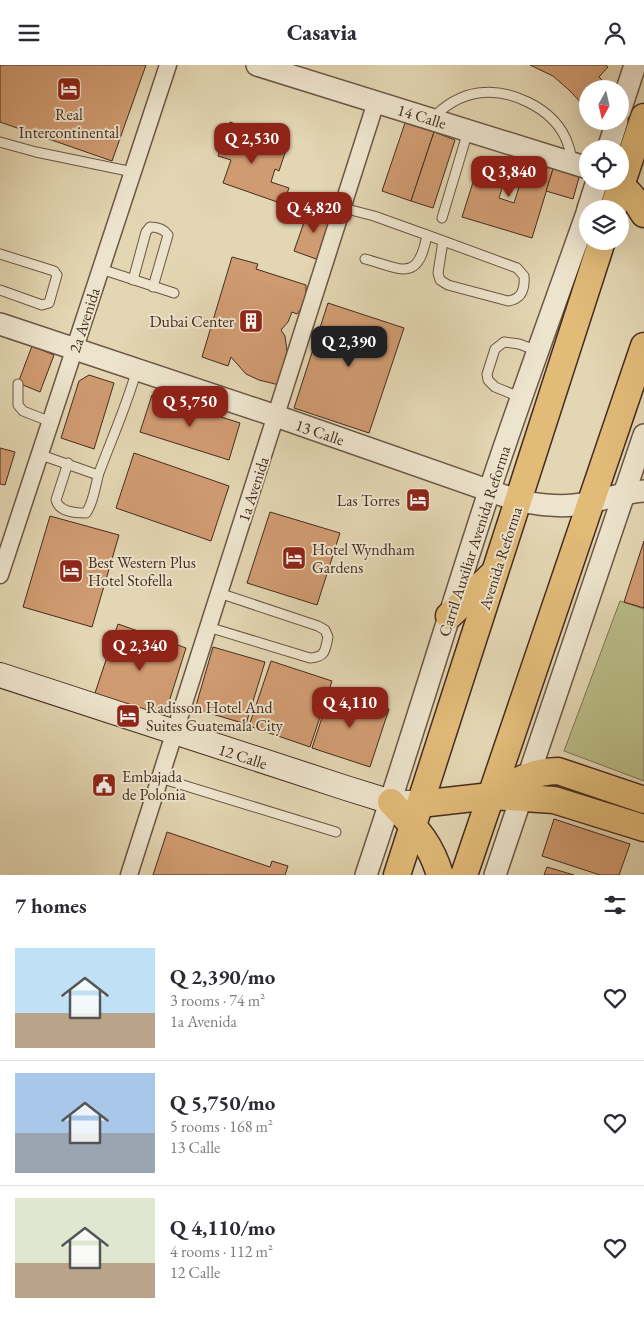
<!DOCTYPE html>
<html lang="en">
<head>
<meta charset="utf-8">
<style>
	:root { --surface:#fff; --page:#f7f7f7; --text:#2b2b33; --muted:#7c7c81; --line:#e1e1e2; --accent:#8f2418 }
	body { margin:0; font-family:"EB Garamond",serif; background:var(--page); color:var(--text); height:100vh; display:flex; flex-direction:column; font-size:19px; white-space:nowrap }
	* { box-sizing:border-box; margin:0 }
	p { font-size:16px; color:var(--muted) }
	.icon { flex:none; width:28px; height:28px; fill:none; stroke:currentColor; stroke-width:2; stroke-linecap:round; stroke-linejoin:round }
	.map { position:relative; height:810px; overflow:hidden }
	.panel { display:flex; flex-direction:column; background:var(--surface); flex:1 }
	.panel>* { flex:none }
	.needle { width:32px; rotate:188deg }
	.tools { position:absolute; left:579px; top:15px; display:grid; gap:10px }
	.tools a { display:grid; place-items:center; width:50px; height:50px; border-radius:50%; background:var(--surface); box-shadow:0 5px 20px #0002; font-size:25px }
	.price { position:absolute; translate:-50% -42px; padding:0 11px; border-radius:10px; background:var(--accent); color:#fff; font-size:16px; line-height:32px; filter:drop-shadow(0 1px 2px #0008) }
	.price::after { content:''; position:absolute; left:50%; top:30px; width:15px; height:11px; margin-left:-8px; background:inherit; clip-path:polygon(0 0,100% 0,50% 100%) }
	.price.on { background:#222; color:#fff }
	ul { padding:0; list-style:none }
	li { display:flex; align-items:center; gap:15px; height:125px; padding:0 15px }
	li+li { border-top:1px solid var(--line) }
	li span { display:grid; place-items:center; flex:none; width:140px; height:100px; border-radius:0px; color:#555 }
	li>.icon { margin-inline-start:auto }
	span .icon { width:60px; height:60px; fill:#fffc; stroke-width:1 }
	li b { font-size:21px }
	h2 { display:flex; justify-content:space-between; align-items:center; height:60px; padding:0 15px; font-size:21px }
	header { display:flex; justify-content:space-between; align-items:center; height:65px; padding:0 15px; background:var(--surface); font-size:22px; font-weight:800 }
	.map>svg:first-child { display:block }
	.green { fill:#b9bc88; stroke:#7f7454 }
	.building { fill:#d19b71; stroke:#452c20 }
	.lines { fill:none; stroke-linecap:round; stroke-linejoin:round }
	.service-casing { stroke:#6c5644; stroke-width:11 }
	.minor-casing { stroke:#6c5644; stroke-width:19 }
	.tertiary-casing { stroke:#6c5644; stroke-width:24 }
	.secondary-casing { stroke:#452c20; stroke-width:26 }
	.primary-casing { stroke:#452c20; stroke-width:29 }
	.service { stroke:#ede4cd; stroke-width:9 }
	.minor { stroke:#ede4cd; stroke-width:16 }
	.tertiary { stroke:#ede4cd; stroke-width:21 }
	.secondary { stroke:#ede4cd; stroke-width:24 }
	.primary { stroke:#e2bb79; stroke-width:26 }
	.labels { text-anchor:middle; stroke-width:4; stroke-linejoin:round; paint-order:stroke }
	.poi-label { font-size:16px; fill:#452c20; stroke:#ede4cd; text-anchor:start }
	.street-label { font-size:16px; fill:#452c20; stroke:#ede4cd }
</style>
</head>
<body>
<header><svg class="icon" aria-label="menu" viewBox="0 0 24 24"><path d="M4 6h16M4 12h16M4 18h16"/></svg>Casavia<svg class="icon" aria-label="person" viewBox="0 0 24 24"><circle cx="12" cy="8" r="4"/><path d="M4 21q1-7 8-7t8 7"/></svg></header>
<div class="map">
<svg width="644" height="810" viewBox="0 0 644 810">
	<rect width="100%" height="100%" fill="#e3d6b2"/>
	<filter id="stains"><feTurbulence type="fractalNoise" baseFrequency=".004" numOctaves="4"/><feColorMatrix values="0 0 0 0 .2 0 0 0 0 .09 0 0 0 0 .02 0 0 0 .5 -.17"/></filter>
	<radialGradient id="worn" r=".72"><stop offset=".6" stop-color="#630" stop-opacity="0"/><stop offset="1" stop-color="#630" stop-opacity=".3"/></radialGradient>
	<!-- green -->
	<polygon class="green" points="620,536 644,544 644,716 564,686"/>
	<!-- building -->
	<g class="building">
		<polygon points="0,0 146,0 112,96 0,57"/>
		<polygon points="530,0 606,0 608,2 599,12 605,18 598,24 588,24 587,44 569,25 553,11"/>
		<polygon points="230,57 246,63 243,73 285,88 279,106 275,104 271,117 289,123 283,139 223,118 231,95 218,91"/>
		<polygon points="405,58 434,67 411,136 382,126"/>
		<polygon points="434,67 455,75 433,143 411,136"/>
		<polygon points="528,93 554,101 532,173 462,152 480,95 508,104 499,133 514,138"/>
		<polygon points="554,101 580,109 573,134 546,126"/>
		<polygon points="309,143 333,152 319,195 294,186"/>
		<polygon points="232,192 258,199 256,204 306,220 306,233 303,241 297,249 292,247 288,257 281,265 285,271 287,286 279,320 259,315 246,309 231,292 228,301 202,292"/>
		<polygon points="328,238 404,263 369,368 294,343"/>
		<polygon points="32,281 54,290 40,327 18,318"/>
		<polygon points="89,310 114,318 94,384 61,373 79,316"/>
		<polygon points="152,330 240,358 229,395 140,367"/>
		<polygon points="0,383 15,387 5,420 0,419"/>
		<polygon points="134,388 229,421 211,476 116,443"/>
		<polygon points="270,447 340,468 317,540 247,518"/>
		<polygon points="50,451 119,470 92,562 23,542"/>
		<polygon points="644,476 644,543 624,537"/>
		<polygon points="118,559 186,583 163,656 94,631"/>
		<polygon points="213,582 265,597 246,659 195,644"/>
		<polygon points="271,596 332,616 310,682 249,661"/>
		<polygon points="331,625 389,644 370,702 312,683"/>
		<polygon points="554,754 630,779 619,810 600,810 542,791"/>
		<polygon points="167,767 270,802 272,796 288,801 285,810 153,810"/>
		<polygon points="547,802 574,810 544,810"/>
	</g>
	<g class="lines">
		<defs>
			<g id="service">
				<path d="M432,54C444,41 459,31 478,28C510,23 551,43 565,72C569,80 571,89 573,98"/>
				<polyline points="0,77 36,87 133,107"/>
				<path d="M343,143L374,151L427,170C418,218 402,204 365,194"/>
				<polyline points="442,153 468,66"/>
				<path d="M427,170L517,203L524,211C525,224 522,234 508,236L448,220L440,215L438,208L443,176"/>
				<polyline points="0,189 54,206 57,210 49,238 42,240 0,225"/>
				<polyline points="101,204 174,228"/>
				<path d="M133,215L146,167L150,162C157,162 164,164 168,170L153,222"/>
				<polyline points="18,319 18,340 23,346 51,357"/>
				<polyline points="522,333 495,322 488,315 487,309 495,284 504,277 519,279 538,286"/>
				<polyline points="41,390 98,410"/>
				<path d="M68,398L56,435C59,447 75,448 86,448C94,437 95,421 99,408C112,373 127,340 137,304"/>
				<path d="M208,562L310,593C326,592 325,585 328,572L325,565L318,561L219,528"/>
				<polyline points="160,713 336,767"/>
			</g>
			<g id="minor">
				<polyline points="0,510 168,0"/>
				<polyline points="129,810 376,37"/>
			</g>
			<g id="tertiary">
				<polyline points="257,0 588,103"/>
				<polyline points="620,46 635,0"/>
				<polyline points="608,84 617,56"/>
				<polyline points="588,144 597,116"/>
				<path d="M0,259L276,351L519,436C537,439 555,442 574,440C598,437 619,428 644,426"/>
				<path d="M366,810C409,683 447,555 489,427C520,333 555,239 588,145"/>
				<polyline points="495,810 644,370"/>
			</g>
			<polyline id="secondary" points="0,610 346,723 391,737 411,738"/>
			<g id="primary">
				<path d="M615,116C627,124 637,137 644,149"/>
				<polyline points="613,144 644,52"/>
				<polyline points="449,551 492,510"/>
				<path d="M491,731C516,717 528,707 558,706L644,735"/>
				<path d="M391,737C414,762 430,776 440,810"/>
				<polyline points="420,739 491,731 554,735 644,763"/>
				<polyline points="397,810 602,176"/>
				<polyline points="464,810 644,281"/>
			</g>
		</defs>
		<!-- service casing -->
		<use href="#service" class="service-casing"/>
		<!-- minor casing -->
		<use href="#minor" class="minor-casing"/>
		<!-- tertiary casing -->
		<use href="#tertiary" class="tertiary-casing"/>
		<!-- secondary casing -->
		<use href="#secondary" class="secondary-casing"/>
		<!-- primary casing -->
		<use href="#primary" class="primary-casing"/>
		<!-- service -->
		<use href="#service" class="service"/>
		<!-- minor -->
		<use href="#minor" class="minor"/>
		<!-- tertiary -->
		<use href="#tertiary" class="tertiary"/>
		<!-- secondary -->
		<use href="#secondary" class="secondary"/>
		<!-- primary -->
		<use href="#primary" class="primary"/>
	</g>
	<!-- icons -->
	<defs>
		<symbol id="hotel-square" viewBox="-11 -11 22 22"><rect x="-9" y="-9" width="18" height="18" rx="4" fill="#8f2418" stroke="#ede4cd"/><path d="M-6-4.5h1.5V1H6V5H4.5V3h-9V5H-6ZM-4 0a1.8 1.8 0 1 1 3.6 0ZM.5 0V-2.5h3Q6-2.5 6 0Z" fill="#fff"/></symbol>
		<symbol id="building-square" viewBox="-11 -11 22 22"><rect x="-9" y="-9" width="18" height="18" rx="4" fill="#8f2418" stroke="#ede4cd"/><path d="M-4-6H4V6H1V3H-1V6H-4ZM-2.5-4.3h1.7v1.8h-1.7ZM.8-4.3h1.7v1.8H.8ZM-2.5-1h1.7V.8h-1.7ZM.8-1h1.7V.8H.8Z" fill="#fff"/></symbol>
		<symbol id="civic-square" viewBox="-11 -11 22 22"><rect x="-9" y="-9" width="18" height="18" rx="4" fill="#8f2418" stroke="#ede4cd"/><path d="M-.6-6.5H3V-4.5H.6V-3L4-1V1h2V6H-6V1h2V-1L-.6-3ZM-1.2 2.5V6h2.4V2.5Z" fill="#fff"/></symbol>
	</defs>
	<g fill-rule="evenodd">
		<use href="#hotel-square" x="55" y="10" width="28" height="28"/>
		<use href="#building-square" x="237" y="242" width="28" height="28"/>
		<use href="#hotel-square" x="404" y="421" width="28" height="28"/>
		<use href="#hotel-square" x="280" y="479" width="28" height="28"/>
		<use href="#hotel-square" x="57" y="492" width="28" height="28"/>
		<use href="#hotel-square" x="114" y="637" width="28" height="28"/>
		<use href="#civic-square" x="90" y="706" width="28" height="28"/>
	</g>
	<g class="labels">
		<!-- poi labels -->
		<g class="poi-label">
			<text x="69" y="55" text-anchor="middle">Real<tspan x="69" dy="18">Intercontinental</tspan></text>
			<text x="234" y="262" text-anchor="end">Dubai Center</text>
			<text x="400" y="441" text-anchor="end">Las Torres</text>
			<text x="312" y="490">Hotel Wyndham<tspan x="312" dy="18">Gardens</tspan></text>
			<text x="88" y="503">Best Western Plus<tspan x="88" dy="18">Hotel Stofella</tspan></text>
			<text x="146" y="648">Radisson Hotel And<tspan x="146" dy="18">Suites Guatemala City</tspan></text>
			<text x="122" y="717">Embajada<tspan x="122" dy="18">de Polonia</tspan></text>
		</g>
		<!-- street labels -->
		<g class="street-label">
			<text transform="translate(422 51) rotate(17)" y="6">14 Calle</text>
			<text transform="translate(84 255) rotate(-72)" y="6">2a Avenida</text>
			<text transform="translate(320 367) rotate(19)" y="6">13 Calle</text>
			<text transform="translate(253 424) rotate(-72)" y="6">1a Avenida</text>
			<text transform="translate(474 476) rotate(-72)" y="6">Carril Auxiliar Avenida Reforma</text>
			<text transform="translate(500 493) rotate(-72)" y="6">Avenida Reforma</text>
			<text transform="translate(243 691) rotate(18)" y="6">12 Calle</text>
		</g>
	</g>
	<rect width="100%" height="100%" filter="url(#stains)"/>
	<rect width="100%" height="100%" fill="url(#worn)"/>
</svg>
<div class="tools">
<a><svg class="needle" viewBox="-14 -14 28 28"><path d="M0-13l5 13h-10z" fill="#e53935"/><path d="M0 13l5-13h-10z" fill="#7c7c81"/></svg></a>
<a><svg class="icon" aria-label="locate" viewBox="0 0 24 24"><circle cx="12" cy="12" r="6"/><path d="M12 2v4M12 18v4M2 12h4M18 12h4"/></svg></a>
<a><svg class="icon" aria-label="layers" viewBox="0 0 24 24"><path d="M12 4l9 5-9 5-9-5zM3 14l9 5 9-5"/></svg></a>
</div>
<b class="price" style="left:252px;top:100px">Q 2,530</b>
<b class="price" style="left:509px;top:133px">Q 3,840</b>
<b class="price" style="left:314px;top:169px">Q 4,820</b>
<b class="price on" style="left:349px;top:303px">Q 2,390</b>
<b class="price" style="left:190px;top:363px">Q 5,750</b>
<b class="price" style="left:140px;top:607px">Q 2,340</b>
<b class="price" style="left:350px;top:664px">Q 4,110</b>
</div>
<section class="panel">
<h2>7 homes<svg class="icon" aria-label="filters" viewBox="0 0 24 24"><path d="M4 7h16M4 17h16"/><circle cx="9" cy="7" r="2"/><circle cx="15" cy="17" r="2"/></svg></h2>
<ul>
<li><span style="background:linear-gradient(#bfe0f5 65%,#b9a48a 0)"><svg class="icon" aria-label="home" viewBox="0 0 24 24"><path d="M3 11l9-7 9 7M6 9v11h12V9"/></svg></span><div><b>Q 2,390/mo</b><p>3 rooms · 74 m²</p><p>1a Avenida</p></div><svg class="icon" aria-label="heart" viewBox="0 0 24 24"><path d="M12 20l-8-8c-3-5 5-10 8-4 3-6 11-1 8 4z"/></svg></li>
<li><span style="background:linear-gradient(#a9c7e8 60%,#9aa5b1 0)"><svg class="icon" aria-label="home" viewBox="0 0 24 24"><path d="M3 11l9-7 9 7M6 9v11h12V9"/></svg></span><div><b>Q 5,750/mo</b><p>5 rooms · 168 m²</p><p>13 Calle</p></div><svg class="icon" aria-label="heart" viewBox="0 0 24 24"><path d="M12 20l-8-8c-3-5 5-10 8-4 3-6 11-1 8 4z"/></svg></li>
<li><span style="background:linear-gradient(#dfe7d0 65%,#b9a48a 0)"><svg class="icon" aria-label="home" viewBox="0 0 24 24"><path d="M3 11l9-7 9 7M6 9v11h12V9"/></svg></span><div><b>Q 4,110/mo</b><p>4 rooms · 112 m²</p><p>12 Calle</p></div><svg class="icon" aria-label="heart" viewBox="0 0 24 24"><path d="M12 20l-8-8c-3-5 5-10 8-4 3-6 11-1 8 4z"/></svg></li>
</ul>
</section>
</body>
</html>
